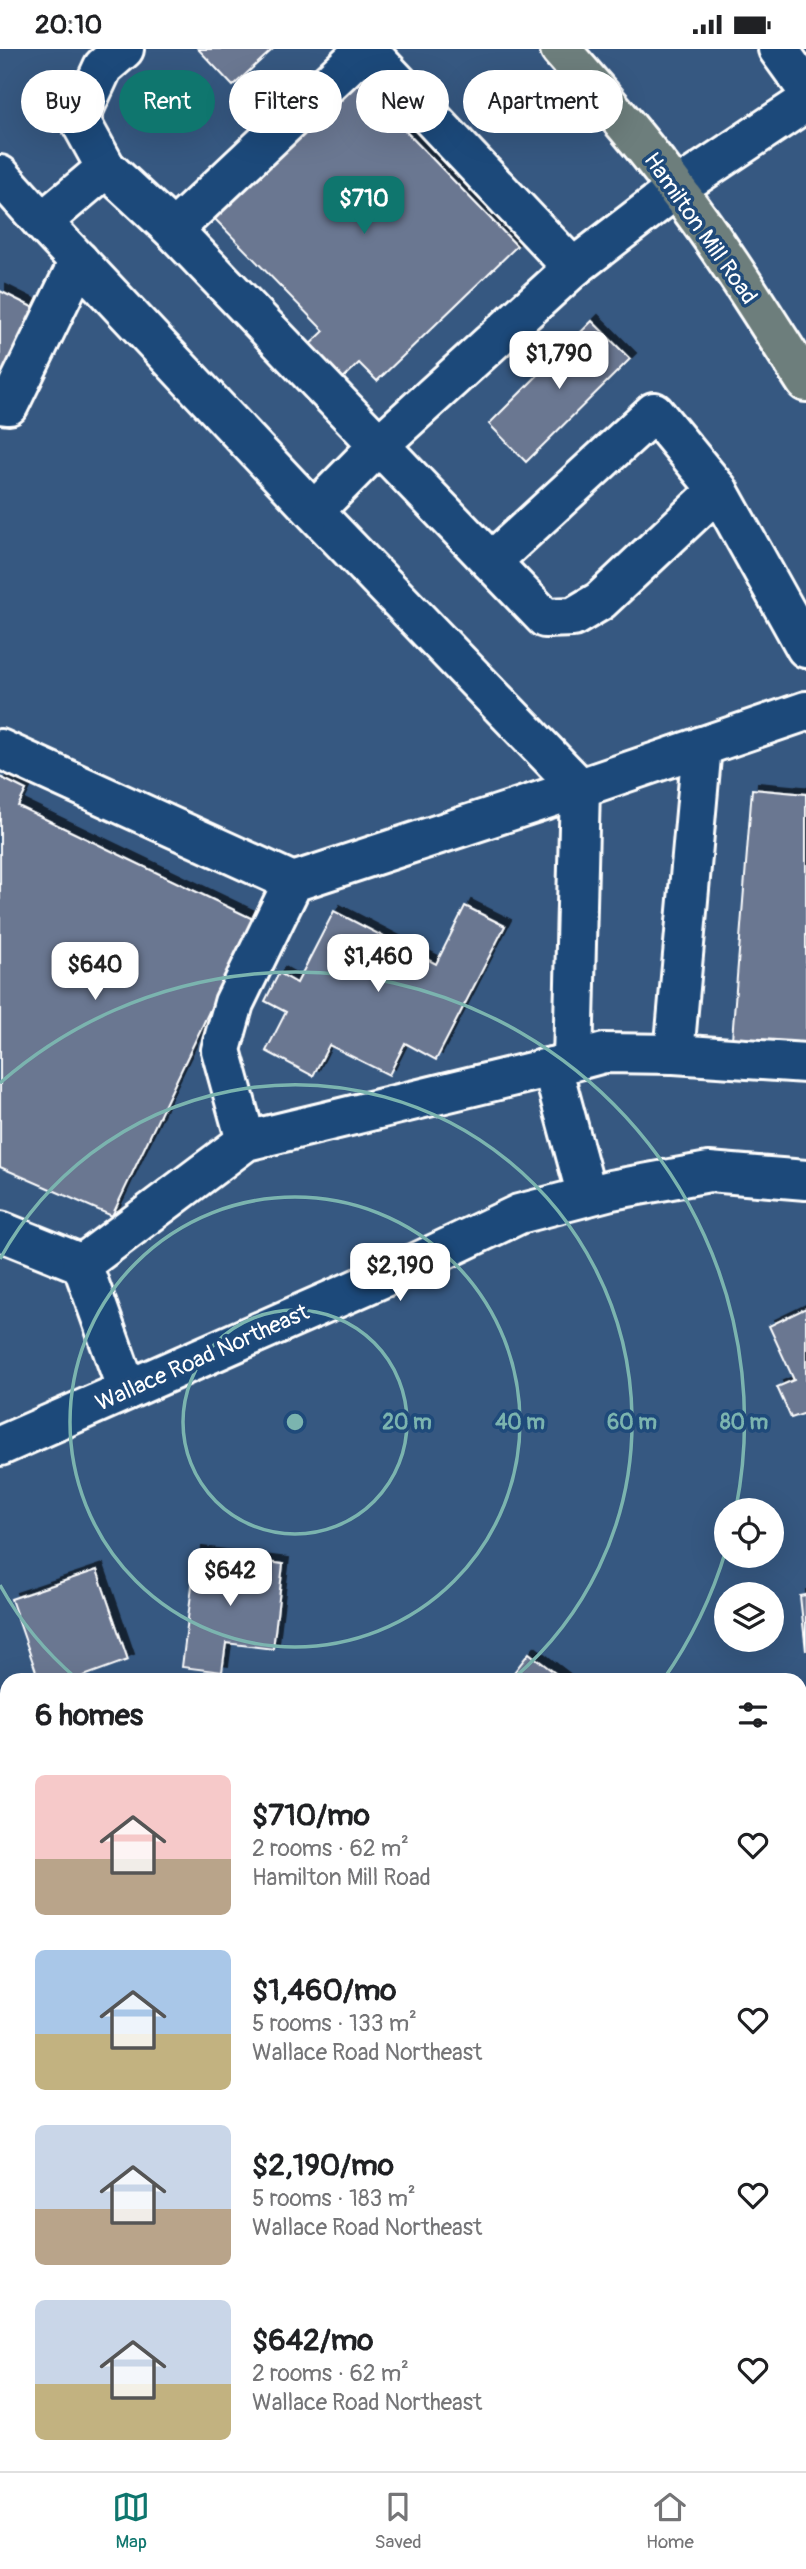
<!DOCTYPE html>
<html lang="en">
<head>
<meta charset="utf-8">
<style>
	:root { --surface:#fff; --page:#f6f6f6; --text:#202124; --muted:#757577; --line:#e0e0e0; --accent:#0f766e }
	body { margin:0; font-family:Pangolin,sans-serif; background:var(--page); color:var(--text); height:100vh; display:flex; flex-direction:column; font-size:26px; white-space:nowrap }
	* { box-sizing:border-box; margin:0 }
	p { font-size:23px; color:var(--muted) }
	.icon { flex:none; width:38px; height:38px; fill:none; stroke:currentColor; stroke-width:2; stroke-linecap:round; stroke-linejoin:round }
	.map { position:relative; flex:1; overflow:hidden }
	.drawer { position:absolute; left:0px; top:1624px; width:807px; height:798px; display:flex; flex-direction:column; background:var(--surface); border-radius:21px 21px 0 0; box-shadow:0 7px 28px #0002 }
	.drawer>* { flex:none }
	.hud { position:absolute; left:21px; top:21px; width:765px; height:63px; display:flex; gap:14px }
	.buttons { position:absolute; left:714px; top:1449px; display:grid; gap:14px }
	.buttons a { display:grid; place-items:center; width:70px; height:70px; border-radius:50%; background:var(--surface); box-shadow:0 7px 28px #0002; font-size:35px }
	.price { position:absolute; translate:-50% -60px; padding:0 16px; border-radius:14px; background:#fff; color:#222; font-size:23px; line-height:46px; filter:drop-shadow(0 2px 4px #0008) }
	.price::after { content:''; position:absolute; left:50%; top:42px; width:21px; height:16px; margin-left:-10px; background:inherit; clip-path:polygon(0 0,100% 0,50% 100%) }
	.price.selected { background:var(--accent); color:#fff }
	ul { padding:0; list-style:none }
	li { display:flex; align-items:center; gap:21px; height:175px; padding:0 35px }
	li span { display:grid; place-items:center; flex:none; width:196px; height:140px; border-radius:10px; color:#555 }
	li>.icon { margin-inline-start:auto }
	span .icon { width:84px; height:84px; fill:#fffc; stroke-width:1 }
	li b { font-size:30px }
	h2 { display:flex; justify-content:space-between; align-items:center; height:84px; padding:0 35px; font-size:30px }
	.pill { padding:0 24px; border-radius:32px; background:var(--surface); box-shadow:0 7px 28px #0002; font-size:24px; line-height:63px }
	.pill.selected { background:var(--accent); color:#fff }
	.status { display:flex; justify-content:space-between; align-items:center; height:49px; padding:0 35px; background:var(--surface); direction:ltr }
	.status svg { height:19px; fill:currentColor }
	.menu { display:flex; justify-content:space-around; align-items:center; height:98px; border-top:2px solid var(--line); background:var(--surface); font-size:19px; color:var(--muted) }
	.menu a { display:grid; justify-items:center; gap:4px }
	.menu .selected { color:var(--accent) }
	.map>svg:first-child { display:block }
	.building { fill:#6b7791; stroke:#fff; stroke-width:2; filter:url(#shadow) }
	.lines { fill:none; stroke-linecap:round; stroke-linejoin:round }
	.minor-casing { stroke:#fff; stroke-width:44 }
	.major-casing { stroke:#fff; stroke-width:44 }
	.minor { stroke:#1f4a7a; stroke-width:38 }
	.major { stroke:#6d7e7c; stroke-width:38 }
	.ring { fill:none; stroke:#7bb4af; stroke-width:3.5 }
	.labels { text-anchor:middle; stroke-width:7; stroke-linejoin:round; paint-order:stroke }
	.street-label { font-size:23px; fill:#fff; stroke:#1f4a7a }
	.centre { fill:#7bb4af; stroke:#1f4a7a; stroke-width:3.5 }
	.ring-label { font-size:21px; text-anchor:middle; font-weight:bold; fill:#7bb4af; stroke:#1f4a7a; stroke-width:7; stroke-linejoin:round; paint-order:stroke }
</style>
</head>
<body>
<div class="status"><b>20:10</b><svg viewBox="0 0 49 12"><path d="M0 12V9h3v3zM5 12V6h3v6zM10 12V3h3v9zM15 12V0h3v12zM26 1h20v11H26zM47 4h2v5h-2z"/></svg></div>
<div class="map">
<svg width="806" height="2422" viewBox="0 0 806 2422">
	<defs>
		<filter id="shadow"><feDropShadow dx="6" dy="-6" stdDeviation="0" flood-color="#0009"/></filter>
	</defs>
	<rect width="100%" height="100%" fill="#365881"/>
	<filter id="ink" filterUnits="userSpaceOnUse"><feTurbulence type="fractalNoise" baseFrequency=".0143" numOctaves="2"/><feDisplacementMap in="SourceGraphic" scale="14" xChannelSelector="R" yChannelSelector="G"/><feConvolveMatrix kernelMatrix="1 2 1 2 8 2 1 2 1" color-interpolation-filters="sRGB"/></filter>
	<g filter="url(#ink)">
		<!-- building -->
		<g class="building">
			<polygon points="198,0 273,0 233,37"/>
			<polygon points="356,31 517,197 377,332 359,314 334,338 301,304 324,282 214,169"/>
			<polygon points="0,242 38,261 6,327 0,324"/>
			<polygon points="592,272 630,310 526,413 489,375"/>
			<polygon points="0,728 26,741 18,757 253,870 112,1167 0,1118"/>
			<polygon points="752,740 806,745 806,996 732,990"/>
			<polygon points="465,857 505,877 436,1011 405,994 389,1026 329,996 313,1027 266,1002 286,963 265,952 279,924 297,934 334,862 436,915"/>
			<polygon points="806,1259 806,1364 791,1369 777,1338 794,1331 769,1277"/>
			<polygon points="196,1504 283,1515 273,1600 226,1594 222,1623 182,1618"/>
			<polygon points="97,1521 128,1611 73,1631 39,1631 11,1550"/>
			<polygon points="806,1546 806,1602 800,1547"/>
			<polygon points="529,1604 564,1631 508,1631"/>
			<polygon points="800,1824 806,1830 806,1944 800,1951"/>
			<polygon points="7,1881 7,1977 5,1978 0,1963 0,1883"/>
			<polygon points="806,2256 806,2359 801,2366 800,2264"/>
			<polygon points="294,2415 381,2415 378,2422 310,2422"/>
			<polygon points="686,2415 732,2415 742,2422 681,2422"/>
		</g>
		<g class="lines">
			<defs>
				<g id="minor">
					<polyline points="124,0 103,18 79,70 106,119 173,181"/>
					<polyline points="366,0 573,219"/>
					<polyline points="778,0 806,39"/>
					<polyline points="0,126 42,173 106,119"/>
					<polyline points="42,173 320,469 580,739 806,662"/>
					<polyline points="0,355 9,356 79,212"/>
					<polyline points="718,441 806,599"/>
					<polyline points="314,462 379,396 173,181 365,0"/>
					<polyline points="491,513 654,363 718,441 600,552 573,568 545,569 379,396 573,219 677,139 806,53"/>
					<polyline points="0,700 293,833"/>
					<polyline points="674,1005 702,697"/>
					<polyline points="246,1092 221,1001 234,954 293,833 580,739 573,1012"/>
					<polyline points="587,1147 552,1018 604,1004 674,1005 806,1014"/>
					<polyline points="0,1182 82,1215"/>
					<polyline points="127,1341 82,1215 246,1092 552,1018"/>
					<polyline points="0,1397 416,1214 519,1165 611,1141 709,1123 806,1131"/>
					<polyline points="0,1770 7,1767"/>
					<polyline points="800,2092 806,2087"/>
					<polyline points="543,2422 547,2415"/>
				</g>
				<path id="major" d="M560,0C601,46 641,92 677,141C724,202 764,268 806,333"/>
			</defs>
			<!-- minor casing -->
			<use href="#minor" class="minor-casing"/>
			<!-- major casing -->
			<use href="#major" class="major-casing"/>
			<!-- minor -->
			<use href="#minor" class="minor"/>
			<!-- major -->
			<use href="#major" class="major"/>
		</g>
	</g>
	<!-- distance rings -->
	<g class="ring">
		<circle cx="295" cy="1373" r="112"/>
		<circle cx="295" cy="1373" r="225"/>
		<path d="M76 1629A337 337 0 0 1 0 1536M0 1210A337 337 0 1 1 514 1629"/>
		<path d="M726 1501A449 449 0 0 1 663 1631M0 1034A449 449 0 0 1 736 1459"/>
	</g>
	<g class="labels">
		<!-- street labels -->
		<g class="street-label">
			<text transform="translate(701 179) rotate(55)" y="8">Hamilton Mill Road</text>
			<text transform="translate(202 1308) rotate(-24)" y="8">Wallace Road Northeast</text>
		</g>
	</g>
	<circle cx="295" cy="1373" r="10" class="centre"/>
	<g class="ring-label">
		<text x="407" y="1380">20 m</text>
		<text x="520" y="1380">40 m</text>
		<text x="632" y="1380">60 m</text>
		<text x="744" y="1380">80 m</text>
	</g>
</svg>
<div class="buttons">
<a><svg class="icon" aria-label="locate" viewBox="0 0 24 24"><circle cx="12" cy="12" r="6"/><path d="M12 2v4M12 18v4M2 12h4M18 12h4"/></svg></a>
<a><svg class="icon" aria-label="layers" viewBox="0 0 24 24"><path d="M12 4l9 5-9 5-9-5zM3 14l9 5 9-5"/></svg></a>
</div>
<b class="price selected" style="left:364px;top:187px">$710</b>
<b class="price" style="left:559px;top:342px">$1,790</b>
<b class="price" style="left:378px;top:945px">$1,460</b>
<b class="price" style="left:95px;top:953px">$640</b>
<b class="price" style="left:400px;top:1254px">$2,190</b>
<b class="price" style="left:230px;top:1559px">$642</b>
<div class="hud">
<a class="pill">Buy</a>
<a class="pill selected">Rent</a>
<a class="pill">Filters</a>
<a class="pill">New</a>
<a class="pill">Apartment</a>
</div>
<section class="drawer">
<h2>6 homes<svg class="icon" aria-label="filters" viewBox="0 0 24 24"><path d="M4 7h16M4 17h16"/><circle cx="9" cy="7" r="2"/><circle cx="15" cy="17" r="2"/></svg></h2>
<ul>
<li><span style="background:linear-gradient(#f6c9c9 60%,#b9a48a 0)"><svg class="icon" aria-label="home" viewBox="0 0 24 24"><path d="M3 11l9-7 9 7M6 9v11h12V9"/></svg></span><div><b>$710/mo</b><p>2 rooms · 62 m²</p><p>Hamilton Mill Road</p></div><svg class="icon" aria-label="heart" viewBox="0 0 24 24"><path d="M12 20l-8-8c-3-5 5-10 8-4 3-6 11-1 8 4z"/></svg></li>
<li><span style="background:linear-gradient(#a9c7e8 60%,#c2b280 0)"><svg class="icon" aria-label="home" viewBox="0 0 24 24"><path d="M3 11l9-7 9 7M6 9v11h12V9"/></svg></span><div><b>$1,460/mo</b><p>5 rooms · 133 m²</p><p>Wallace Road Northeast</p></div><svg class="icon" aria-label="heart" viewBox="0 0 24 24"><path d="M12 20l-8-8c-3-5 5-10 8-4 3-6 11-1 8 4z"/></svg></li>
<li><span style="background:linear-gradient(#c9d6e8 60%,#b9a48a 0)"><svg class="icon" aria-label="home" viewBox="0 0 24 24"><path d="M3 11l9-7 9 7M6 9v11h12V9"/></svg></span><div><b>$2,190/mo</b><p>5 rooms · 183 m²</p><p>Wallace Road Northeast</p></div><svg class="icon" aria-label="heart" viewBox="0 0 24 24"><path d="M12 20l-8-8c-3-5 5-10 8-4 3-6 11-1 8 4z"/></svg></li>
<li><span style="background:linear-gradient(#c9d6e8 60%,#c2b280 0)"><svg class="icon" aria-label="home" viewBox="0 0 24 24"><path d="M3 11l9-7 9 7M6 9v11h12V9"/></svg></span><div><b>$642/mo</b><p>2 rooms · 62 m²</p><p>Wallace Road Northeast</p></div><svg class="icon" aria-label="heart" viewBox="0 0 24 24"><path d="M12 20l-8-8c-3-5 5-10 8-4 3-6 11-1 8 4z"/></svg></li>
</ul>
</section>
</div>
<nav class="menu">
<a class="selected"><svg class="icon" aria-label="map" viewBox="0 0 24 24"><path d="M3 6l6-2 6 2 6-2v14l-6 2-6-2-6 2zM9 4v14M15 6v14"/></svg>Map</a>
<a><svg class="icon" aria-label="saved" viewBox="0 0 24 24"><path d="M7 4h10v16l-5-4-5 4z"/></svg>Saved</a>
<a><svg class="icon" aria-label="home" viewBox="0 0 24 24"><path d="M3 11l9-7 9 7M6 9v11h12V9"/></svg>Home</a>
</nav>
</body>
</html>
